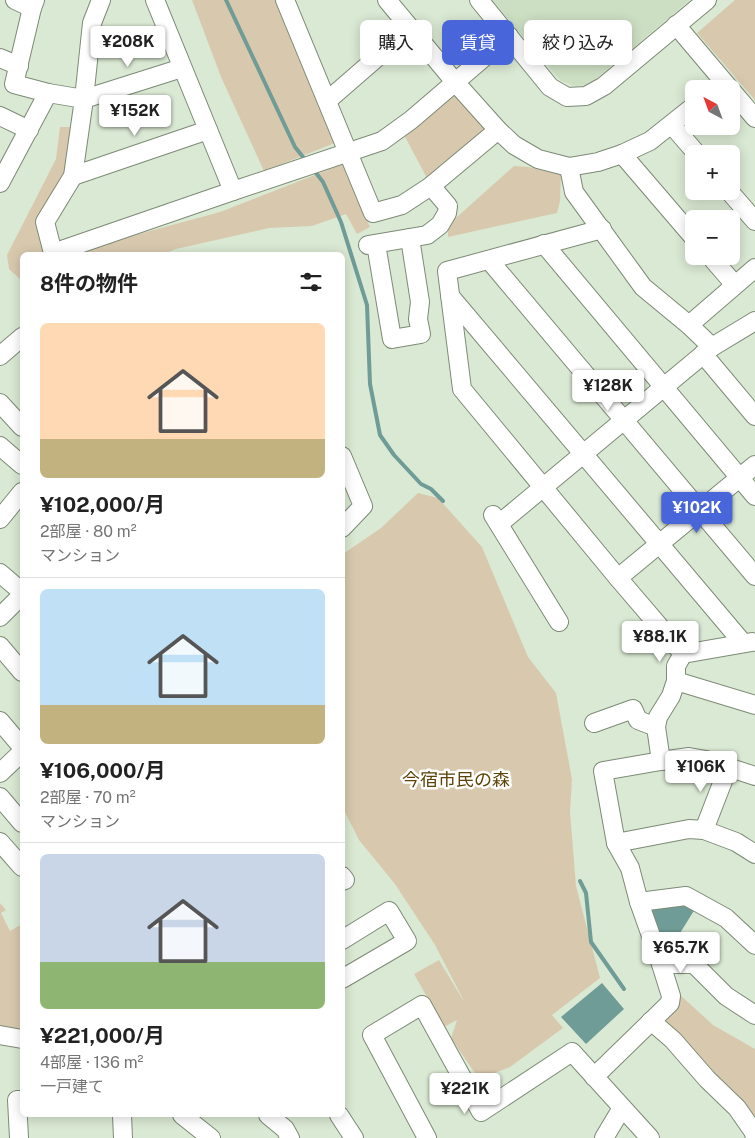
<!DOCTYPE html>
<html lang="ja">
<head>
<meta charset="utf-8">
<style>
	:root { --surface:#fff; --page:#f6f6f6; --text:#222; --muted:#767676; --line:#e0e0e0; --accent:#4866da }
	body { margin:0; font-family:"Public Sans","Noto Sans JP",sans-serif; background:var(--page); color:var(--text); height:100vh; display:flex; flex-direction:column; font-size:19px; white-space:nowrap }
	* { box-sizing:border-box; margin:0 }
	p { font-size:16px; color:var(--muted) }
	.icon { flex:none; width:28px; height:28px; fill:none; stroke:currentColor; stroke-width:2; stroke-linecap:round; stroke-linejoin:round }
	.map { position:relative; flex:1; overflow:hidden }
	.details { position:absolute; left:20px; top:252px; width:325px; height:865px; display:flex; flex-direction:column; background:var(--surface); border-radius:8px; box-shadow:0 2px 12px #0003 }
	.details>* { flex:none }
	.hud { position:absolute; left:360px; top:20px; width:320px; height:45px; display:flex; gap:10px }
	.needle { width:32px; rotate:319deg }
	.fabs { position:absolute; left:685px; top:80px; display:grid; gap:10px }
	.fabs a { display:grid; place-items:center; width:55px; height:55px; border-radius:8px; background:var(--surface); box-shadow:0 2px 12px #0003; font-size:25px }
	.price { position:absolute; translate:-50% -42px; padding:0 11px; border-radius:5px; background:#fff; color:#222; font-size:16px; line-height:32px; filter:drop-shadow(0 1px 2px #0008) }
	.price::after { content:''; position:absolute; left:50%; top:30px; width:15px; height:11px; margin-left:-8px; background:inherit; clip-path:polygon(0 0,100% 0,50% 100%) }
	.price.on { background:var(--accent); color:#fff }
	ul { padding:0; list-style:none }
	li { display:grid; align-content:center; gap:10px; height:265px; padding:0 20px }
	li+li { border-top:1px solid var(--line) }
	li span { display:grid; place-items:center; height:155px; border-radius:8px; color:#555 }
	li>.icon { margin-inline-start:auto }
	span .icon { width:90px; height:90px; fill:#fffc; stroke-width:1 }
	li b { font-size:21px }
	h2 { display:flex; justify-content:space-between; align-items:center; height:60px; padding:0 20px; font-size:21px }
	.tag { padding:0 18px; border-radius:8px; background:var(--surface); box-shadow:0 2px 12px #0003; font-size:18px; line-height:45px }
	.tag.on { background:var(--accent); color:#fff }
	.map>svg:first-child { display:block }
	.built { fill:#cddfc3 }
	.green { fill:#d8c9ae }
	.water { fill:#709c98 }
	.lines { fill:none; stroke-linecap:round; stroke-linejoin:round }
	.stream { stroke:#709c98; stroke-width:4 }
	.minor-casing { stroke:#7d8a76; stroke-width:20 }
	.minor { stroke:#fff; stroke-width:18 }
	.labels { text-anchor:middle; stroke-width:5; stroke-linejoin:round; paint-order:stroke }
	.park-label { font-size:18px; fill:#5d4308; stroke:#fff }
</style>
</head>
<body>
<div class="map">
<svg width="755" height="1138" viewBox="0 0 755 1138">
	<rect width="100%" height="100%" fill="#dae9d3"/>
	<!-- built -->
	<polygon class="built" points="492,0 690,0 590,84 576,86 561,81"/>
	<!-- green -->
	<g class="green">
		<polygon points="192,0 279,0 335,143 264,171 221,77"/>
		<polygon points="735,0 755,0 755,100 697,33"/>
		<polygon points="455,90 489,129 428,180 403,133"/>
		<polygon points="60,127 71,127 69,164 58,187 38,220 39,236 46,255 22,255 22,281 9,269 7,255 56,159"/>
		<polygon points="343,164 370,227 357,234 346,214 312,226 269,228 176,249 160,255 75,255 106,243 220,212"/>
		<polygon points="514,166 528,167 561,175 560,201 557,213 448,237 448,225"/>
		<polygon points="418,493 438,498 482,547 528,657 556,693 572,779 570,812 576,886 600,978 552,1015 563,1028 510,1067 479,1079 451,1038 457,1020 444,1027 414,974 439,960 463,1000 463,999 435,945 395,884 359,840 343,808 343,554 381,528"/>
		<polygon points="0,903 6,910 1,913 10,931 22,924 22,1036 0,1033"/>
		<polygon points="679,994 713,1025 755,1049 755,1126 663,1022"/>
	</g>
	<!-- water -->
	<g class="water">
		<polygon points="679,904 695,909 667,954 664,952 650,915 653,908"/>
		<polygon points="602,983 624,1009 586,1044 561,1017"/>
	</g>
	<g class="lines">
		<!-- stream -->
		<g class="stream">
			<polyline points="226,0 295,147 307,162"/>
			<polyline points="313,169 323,182 341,222 367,305 370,384 380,435 394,455 421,484 431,489 443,501"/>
			<polyline points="580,881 586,893 591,942 624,989"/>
		</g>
		<defs>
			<g id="minor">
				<polyline points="15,0 32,8"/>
				<polyline points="35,0 32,8 14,84 48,93 84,99 182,68"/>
				<polyline points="101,0 92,23 84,99 73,176 45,222 53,253 233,191 382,141 411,120 509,36"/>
				<polyline points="155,0 233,191"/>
				<polyline points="285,0 373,213 402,205 431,186 498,130"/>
				<polyline points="387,0 455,82 498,130 514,145 538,159 569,167 598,162 622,154 650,141 694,106"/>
				<polyline points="479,0 550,87 567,97 586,96 604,86 707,0"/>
				<polyline points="676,25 730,89"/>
				<polyline points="0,58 19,66"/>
				<polyline points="731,90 755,118"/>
				<polyline points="327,101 411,28"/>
				<polyline points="0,116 29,130"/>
				<polyline points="672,125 697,154"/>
				<polyline points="622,154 694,238"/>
				<polyline points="569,167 574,192 643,287 689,325 712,347"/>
				<polyline points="73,176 208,130"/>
				<polyline points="0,183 48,93"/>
				<polyline points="729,191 755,221"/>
				<polyline points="602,229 447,271 462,389 618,578 683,654"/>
				<polyline points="376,244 392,339 421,334 418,319 420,302 410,238"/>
				<polyline points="544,244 755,496"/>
				<polyline points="368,245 427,235 440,225 447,213 448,206 431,186"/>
				<polyline points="710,256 735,285"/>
				<polyline points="489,260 755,576"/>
				<polyline points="450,296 743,643"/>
				<polyline points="689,325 755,268"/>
				<polyline points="703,354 755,416"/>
				<polyline points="0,356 22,337"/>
				<polyline points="0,403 22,427"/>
				<polyline points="0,446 22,465"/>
				<polyline points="342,456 363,506 342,528"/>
				<polyline points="493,515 559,622"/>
				<polyline points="0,519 22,492"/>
				<polyline points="499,524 712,347 755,321"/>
				<polyline points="0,573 22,592"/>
				<polyline points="618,578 755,465"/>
				<polyline points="0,617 22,595"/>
				<polyline points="0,646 22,672"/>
				<polyline points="676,681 755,705"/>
				<polyline points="0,721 22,747"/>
				<polyline points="594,723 633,709 638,720 656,727"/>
				<polyline points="661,761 656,727 658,717 671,696 676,681 676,666 683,654 752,642"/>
				<polyline points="0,773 22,752"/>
				<polyline points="0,797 22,823"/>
				<polyline points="704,830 728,768"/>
				<polyline points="0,842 22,867"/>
				<polyline points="616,843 689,829 704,830 736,842 755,854"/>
				<polyline points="342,876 345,880 342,881"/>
				<polyline points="639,902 686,896 726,918 755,945"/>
				<polyline points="342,940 389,911 407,941 342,979"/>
				<polyline points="661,964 694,964 726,996 755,1015"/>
				<polyline points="651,1021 673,1040 707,1079 737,1108 753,1131 755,1137"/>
				<polyline points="0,1035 22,1039"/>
				<polyline points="594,1077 670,1003 671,996 661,964 639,902 630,868 616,843 603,771 661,761 689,757 706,760 755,776"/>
				<polyline points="122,1115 123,1138"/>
				<polyline points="182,1115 211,1138"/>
				<polyline points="268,1115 285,1129 290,1138"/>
				<polyline points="339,1115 354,1138"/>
				<polyline points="19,1138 17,1100 22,1100"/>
				<polyline points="427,1138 372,1035 422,1005 481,1112 572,1052 650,1138"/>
				<polyline points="604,1138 622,1108"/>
			</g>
		</defs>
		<!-- minor casing -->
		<use href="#minor" class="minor-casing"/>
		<!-- minor -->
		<use href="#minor" class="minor"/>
	</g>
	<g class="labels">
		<!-- park labels -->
		<g class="park-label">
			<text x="456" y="786">今宿市民の森</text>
		</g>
	</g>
</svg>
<div class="fabs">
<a><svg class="needle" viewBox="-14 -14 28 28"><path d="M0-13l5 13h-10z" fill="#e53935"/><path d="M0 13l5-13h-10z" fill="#767676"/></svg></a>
<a>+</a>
<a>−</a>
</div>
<b class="price" style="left:128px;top:68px">¥208K</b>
<b class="price" style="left:135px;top:137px">¥152K</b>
<b class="price" style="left:608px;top:412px">¥128K</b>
<b class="price on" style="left:697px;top:534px">¥102K</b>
<b class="price" style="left:660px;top:663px">¥88.1K</b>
<b class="price" style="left:701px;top:793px">¥106K</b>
<b class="price" style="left:681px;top:974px">¥65.7K</b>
<b class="price" style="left:465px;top:1115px">¥221K</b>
<div class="hud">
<a class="tag">購入</a>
<a class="tag on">賃貸</a>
<a class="tag">絞り込み</a>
</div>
<section class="details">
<h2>8件の物件<svg class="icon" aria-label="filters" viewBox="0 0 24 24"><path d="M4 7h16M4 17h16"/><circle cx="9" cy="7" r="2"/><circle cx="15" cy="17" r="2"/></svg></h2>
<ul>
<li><span style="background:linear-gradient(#ffd9b3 75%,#c2b280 0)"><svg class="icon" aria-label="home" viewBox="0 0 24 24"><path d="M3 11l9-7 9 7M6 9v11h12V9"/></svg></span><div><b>¥102,000/月</b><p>2部屋 · 80 m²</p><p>マンション</p></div></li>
<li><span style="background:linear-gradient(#bfe0f5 75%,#c2b280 0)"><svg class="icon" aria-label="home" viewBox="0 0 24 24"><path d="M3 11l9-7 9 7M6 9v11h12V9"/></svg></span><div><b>¥106,000/月</b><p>2部屋 · 70 m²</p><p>マンション</p></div></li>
<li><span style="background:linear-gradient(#c9d6e8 70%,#8fb573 0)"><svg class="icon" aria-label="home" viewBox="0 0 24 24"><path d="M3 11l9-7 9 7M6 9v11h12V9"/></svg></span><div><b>¥221,000/月</b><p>4部屋 · 136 m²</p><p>一戸建て</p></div></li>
</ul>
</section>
</div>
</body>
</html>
